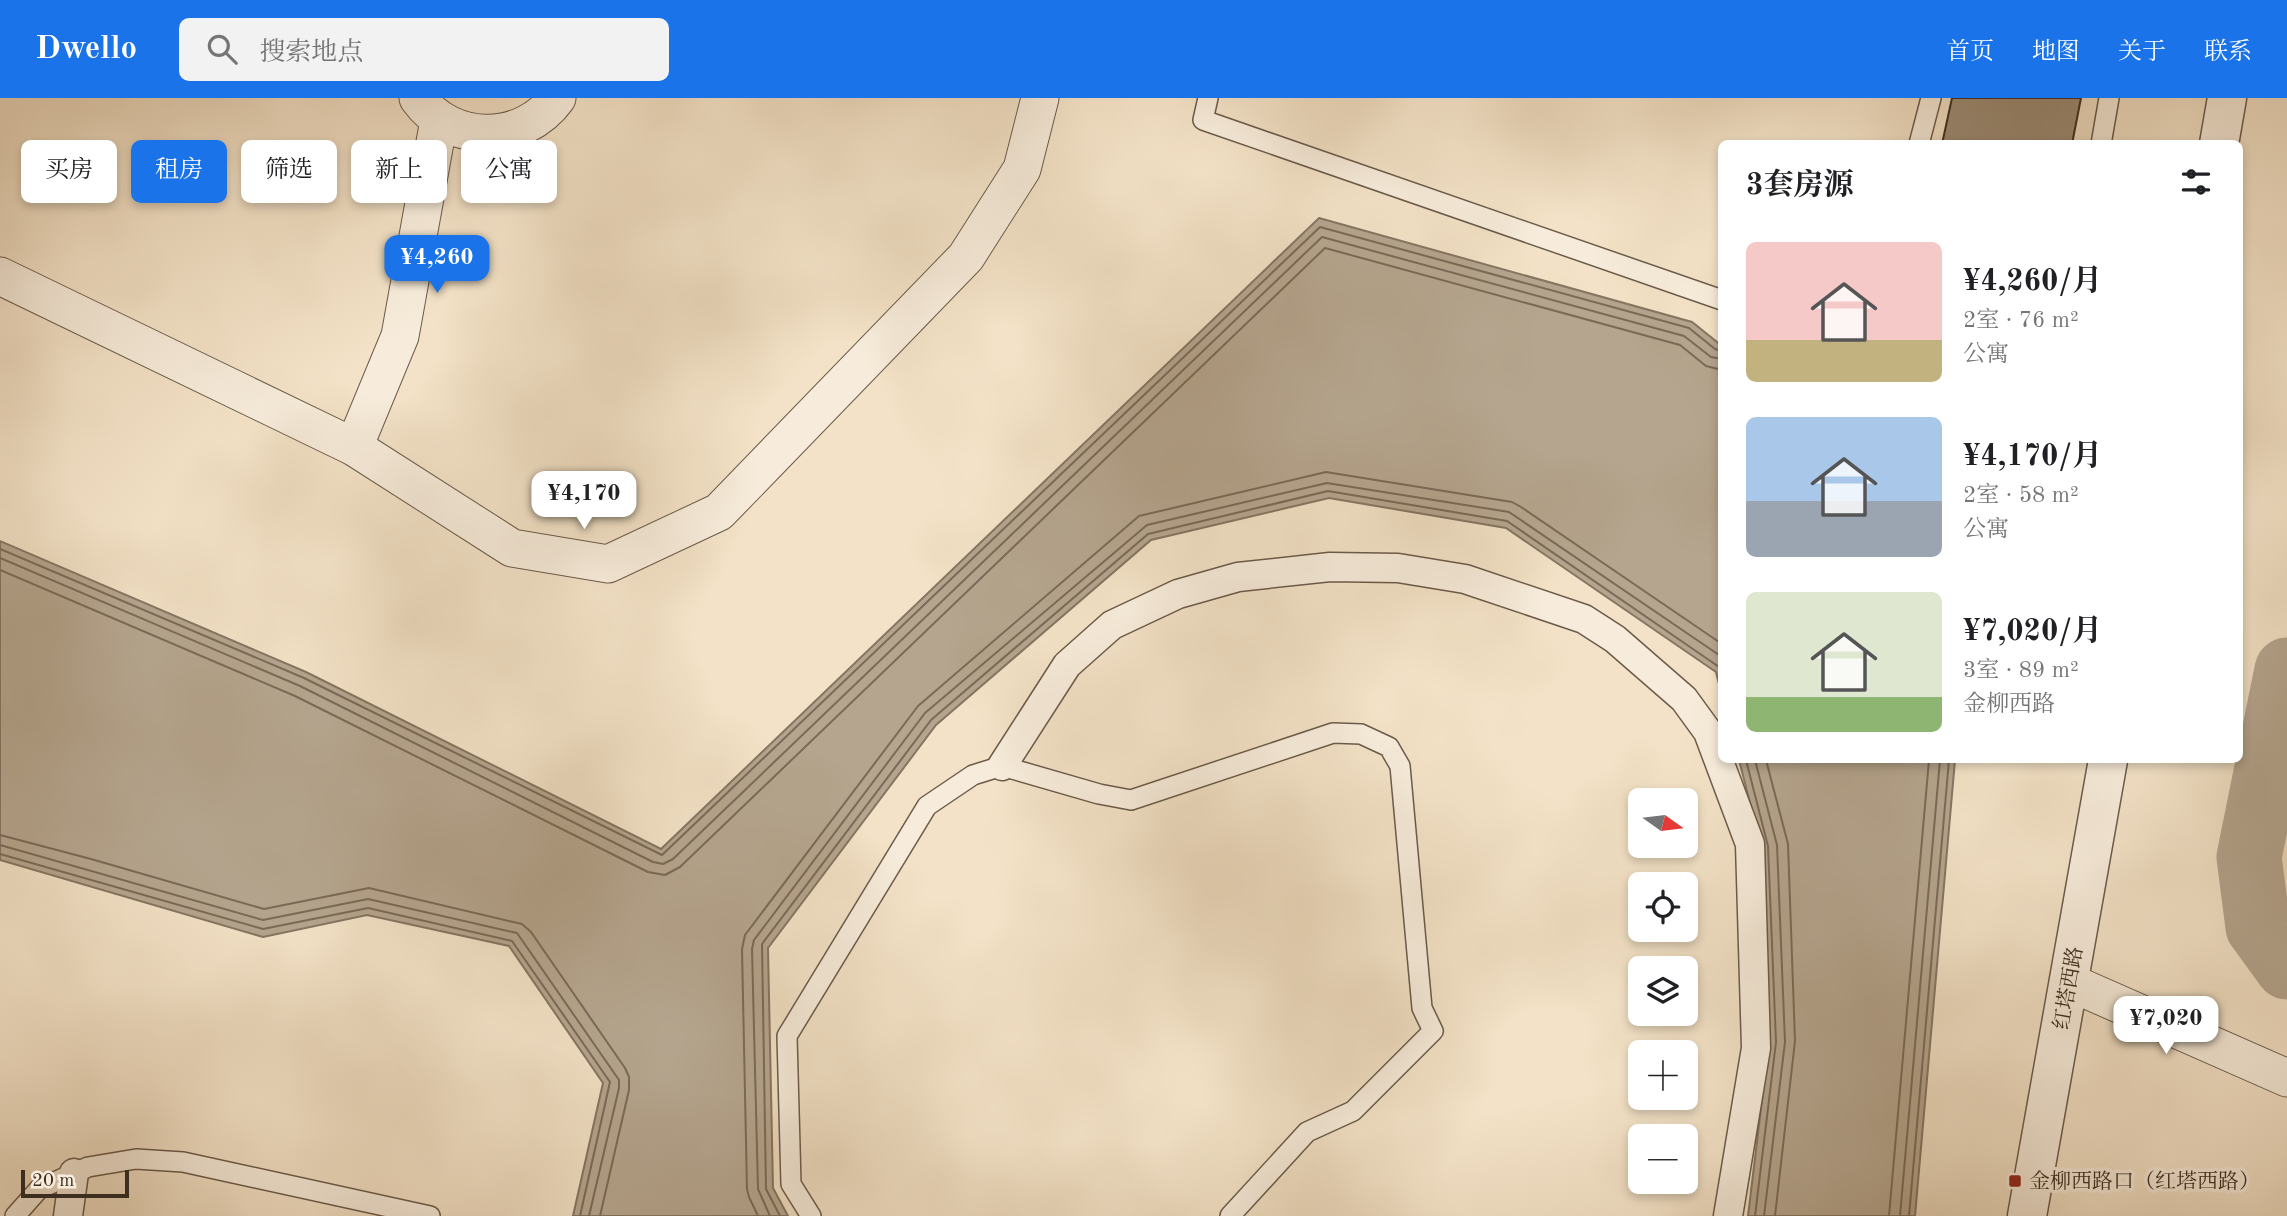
<!DOCTYPE html>
<html lang="zh">
<head>
<meta charset="utf-8">
<style>
	:root { --surface:#fff; --page:#f2f2f2; --text:#202124; --muted:#757577; --accent:#1a73e8 }
	body { margin:0; font-family:"Old Standard TT","Noto Serif SC",serif; background:var(--page); color:var(--text); height:100vh; display:flex; flex-direction:column; font-size:26px; white-space:nowrap }
	* { box-sizing:border-box; margin:0 }
	p { font-size:23px; color:var(--muted) }
	.icon { flex:none; width:38px; height:38px; fill:none; stroke:currentColor; stroke-width:2; stroke-linecap:round; stroke-linejoin:round }
	.map { position:relative; flex:1; overflow:hidden }
	.details { position:absolute; left:1718px; top:42px; width:525px; height:623px; display:flex; flex-direction:column; background:var(--surface); border-radius:10px; box-shadow:0 4px 10px #0003 }
	.details>* { flex:none }
	.banner { position:absolute; left:21px; top:42px; width:665px; height:63px; display:flex; gap:14px }
	.needle { width:46px; rotate:104deg }
	.tools { position:absolute; left:1628px; top:690px; display:grid; gap:14px }
	.tools a { display:grid; place-items:center; width:70px; height:70px; border-radius:10px; background:var(--surface); box-shadow:0 4px 10px #0003; font-size:35px }
	.scale { position:absolute; left:21px; bottom:18px; width:108px; box-sizing:border-box; padding-left:7px; border:4px solid #3e2e20; border-top:0; font-size:19px; line-height:24px; white-space:nowrap; color:#3e2e20; -webkit-text-stroke:5px #f7ecdb; paint-order:stroke }
	.price { position:absolute; translate:-50% -60px; padding:0 16px; border-radius:14px; background:#fff; color:#222; font-size:23px; line-height:46px; filter:drop-shadow(0 2px 4px #0008) }
	.price::after { content:''; position:absolute; left:50%; top:42px; width:21px; height:16px; margin-left:-10px; background:inherit; clip-path:polygon(0 0,100% 0,50% 100%) }
	.price.on { background:var(--accent); color:#fff }
	ul { padding:0; list-style:none }
	li { display:flex; align-items:center; gap:21px; height:175px; padding:0 28px }
	li span { display:grid; place-items:center; flex:none; width:196px; height:140px; border-radius:10px; color:#555 }
	li>.icon { margin-inline-start:auto }
	span .icon { width:84px; height:84px; fill:#fffc; stroke-width:1 }
	li b { font-size:30px }
	h2 { display:flex; justify-content:space-between; align-items:center; height:84px; padding:0 28px; font-size:30px }
	.pill { padding:0 24px; border-radius:10px; background:var(--surface); box-shadow:0 4px 10px #0003; font-size:24px; line-height:63px }
	.pill.on { background:var(--accent); color:#fff }
	header { display:flex; align-items:center; gap:42px; box-sizing:border-box; height:98px; padding:0 35px; background:var(--accent); color:#fff }
	header strong { font-size:33px }
	nav { display:flex; gap:38px; margin-inline-start:auto; font-size:24px }
	.search { width:490px; height:63px; background:var(--page); display:flex; align-items:center; gap:18px; box-sizing:border-box; padding:0 24px; border-radius:10px; color:var(--muted); font-size:26px }
	.map>svg:first-child { display:block }
	.water { fill:#b5a58e; stroke:#857562; stroke-width:2 }
	.lines { fill:none; stroke-linecap:round; stroke-linejoin:round }
	.shore { stroke:#7a6a57; stroke-width:2 }
	.river { stroke:#b5a58e; stroke-width:65 }
	.building { fill:#9c8c77; stroke:#3e2e20; stroke-width:2 }
	.service-casing { stroke:#6b5b4a; stroke-width:22 }
	.pedestrian-casing { stroke:#6b5b4a; stroke-width:31 }
	.minor-casing { stroke:#6b5b4a; stroke-width:39 }
	.tertiary-casing { stroke:#6b5b4a; stroke-width:41 }
	.service { stroke:#f7ecdb; stroke-width:19 }
	.pedestrian { stroke:#f7ecdb; stroke-width:28 }
	.minor { stroke:#f7ecdb; stroke-width:37 }
	.tertiary { stroke:#f7ecdb; stroke-width:38 }
	.poi-dot { fill:#8f2418; stroke:#f7ecdb; stroke-width:2.5 }
	.labels { text-anchor:middle; stroke-width:7; stroke-linejoin:round; paint-order:stroke }
	.street-label { font-size:21px; fill:#3e2e20; stroke:#f7ecdb }
	.poi-label { font-size:21px; fill:#3e2e20; stroke:#f7ecdb; text-anchor:start }
</style>
</head>
<body>
<header>
<strong>Dwello</strong>
<div class="search"><svg class="icon" aria-label="search" viewBox="0 0 24 24"><circle cx="10" cy="10" r="6"/><path d="M15 15l6 6"/></svg>搜索地点</div>
<nav><a>首页</a><a>地图</a><a>关于</a><a>联系</a></nav>
</header>
<div class="map">
<svg width="2287" height="1118" viewBox="0 0 2287 1118">
	<rect width="100%" height="100%" fill="#f3e2c7"/>
	<filter id="stains"><feTurbulence type="fractalNoise" baseFrequency=".00286" numOctaves="4"/><feColorMatrix values="0 0 0 0 .2 0 0 0 0 .09 0 0 0 0 .02 0 0 0 .5 -.17"/></filter>
	<radialGradient id="worn" r=".72"><stop offset=".6" stop-color="#630" stop-opacity="0"/><stop offset="1" stop-color="#630" stop-opacity=".3"/></radialGradient>
	<!-- water -->
	<g class="water">
		<polygon points="1319,120 1692,224 1722,248 1722,598 1716,574 1506,430 1329,400 1151,442 936,627 768,850 773,1090 788,1118 573,1118 603,985 509,848 367,817 263,839 0,762 0,443 306,574 661,751"/>
		<polygon points="1739,662 1955,662 1915,1118 1748,1118 1769,944 1761,748"/>
	</g>
	<g class="lines">
		<!-- shore -->
		<g class="shore">
			<polyline points="0,451 304,580 662,757 1320,129 1689,230 1715,251 1722,253"/>
			<polyline points="0,460 300,588 653,764 663,766 673,761 1322,139 1684,238 1711,259 1722,261"/>
			<polyline points="0,472 295,598 648,774 665,777 680,769 1325,150 1680,247 1706,268 1722,272"/>
			<polyline points="1746,662 1768,748 1776,944 1755,1118"/>
			<polyline points="1755,662 1777,747 1785,944 1764,1118"/>
			<polyline points="1766,662 1788,746 1795,943 1775,1118"/>
			<polyline points="0,737 91,761 264,811 369,790 522,826 531,834 625,970 629,979 629,992 600,1118"/>
			<polyline points="0,747 263,822 368,801 517,835 619,982 619,990 589,1118"/>
			<polyline points="0,756 263,831 368,810 512,843 610,984 580,1118"/>
			<polyline points="758,1118 749,1099 747,1091 742,851 745,837 918,608 1139,418 1326,374 1512,404 1521,409 1722,546"/>
			<polyline points="770,1118 758,1091 752,851 754,842 925,615 1147,427 1327,385 1509,414 1722,559"/>
			<polyline points="780,1118 766,1091 762,846 931,622 1148,436 1328,393 1507,423 1722,571"/>
			<polyline points="1889,1118 1929,662"/>
			<polyline points="1900,1118 1940,662"/>
			<polyline points="1909,1118 1949,662"/>
		</g>
		<!-- river -->
		<polyline class="river" points="2287,572 2249,759 2258,829 2287,869"/>
	</g>
	<!-- building -->
	<polygon class="building" points="1952,0 2081,0 2072,46 1942,46"/>
	<g class="lines">
		<defs>
			<g id="service">
				<polyline points="1208,0 1203,22 1722,202"/>
				<polyline points="1919,46 1931,0"/>
				<polyline points="2101,46 2109,0"/>
				<polyline points="15,1118 39,1091 88,1069 136,1061 183,1064 430,1118"/>
				<polyline points="811,1118 791,1086 787,938 927,708 973,677 1002,668 1099,696 1131,702 1333,635 1361,636 1389,649 1400,668 1422,910 1433,933 1353,1013 1307,1034 1230,1118"/>
			</g>
			<g id="pedestrian">
				<polyline points="1002,668 1067,567 1112,527 1178,496 1238,479 1330,469 1398,470 1465,481 1584,521 1615,541 1684,601 1708,634 1750,746 1756,950 1728,1118"/>
				<polyline points="68,1118 74,1075"/>
			</g>
			<g id="minor">
				<path d="M418,0C451,47 523,47 557,0"/>
				<polyline points="0,178 354,349 512,450 608,466 719,414 966,159 1022,71 1040,0"/>
				<polyline points="354,349 400,238 439,22"/>
				<polyline points="2069,884 2287,980"/>
			</g>
			<g id="tertiary">
				<polyline points="2219,46 2227,0"/>
				<polyline points="2027,1118 2108,662"/>
			</g>
		</defs>
		<!-- service casing -->
		<use href="#service" class="service-casing"/>
		<!-- pedestrian casing -->
		<use href="#pedestrian" class="pedestrian-casing"/>
		<!-- minor casing -->
		<use href="#minor" class="minor-casing"/>
		<!-- tertiary casing -->
		<use href="#tertiary" class="tertiary-casing"/>
		<!-- service -->
		<use href="#service" class="service"/>
		<!-- pedestrian -->
		<use href="#pedestrian" class="pedestrian"/>
		<!-- minor -->
		<use href="#minor" class="minor"/>
		<!-- tertiary -->
		<use href="#tertiary" class="tertiary"/>
	</g>
	<!-- markers -->
	<rect class="poi-dot" x="2008" y="1076" width="14" height="14" rx="3.5"/>
	<g class="labels">
		<!-- street labels -->
		<g class="street-label">
			<text transform="translate(2068 890) rotate(-80)" y="7">红塔西路</text>
		</g>
		<!-- poi labels -->
		<g class="poi-label">
			<text x="2029" y="1090">金柳西路口（红塔西路）</text>
		</g>
	</g>
	<rect width="100%" height="100%" filter="url(#stains)"/>
	<rect width="100%" height="100%" fill="url(#worn)"/>
</svg>
<div class="tools">
<a><svg class="needle" viewBox="-14 -14 28 28"><path d="M0-13l5 13h-10z" fill="#e53935"/><path d="M0 13l5-13h-10z" fill="#757577"/></svg></a>
<a><svg class="icon" aria-label="locate" viewBox="0 0 24 24"><circle cx="12" cy="12" r="6"/><path d="M12 2v4M12 18v4M2 12h4M18 12h4"/></svg></a>
<a><svg class="icon" aria-label="layers" viewBox="0 0 24 24"><path d="M12 4l9 5-9 5-9-5zM3 14l9 5 9-5"/></svg></a>
<a>+</a>
<a>−</a>
</div>
<div class="scale">20 m</div>
<b class="price on" style="left:437px;top:197px">¥4,260</b>
<b class="price" style="left:584px;top:433px">¥4,170</b>
<b class="price" style="left:2166px;top:958px">¥7,020</b>
<div class="banner">
<a class="pill">买房</a>
<a class="pill on">租房</a>
<a class="pill">筛选</a>
<a class="pill">新上</a>
<a class="pill">公寓</a>
</div>
<section class="details">
<h2>3套房源<svg class="icon" aria-label="filters" viewBox="0 0 24 24"><path d="M4 7h16M4 17h16"/><circle cx="9" cy="7" r="2"/><circle cx="15" cy="17" r="2"/></svg></h2>
<ul>
<li><span style="background:linear-gradient(#f6c9c9 70%,#c2b280 0)"><svg class="icon" aria-label="home" viewBox="0 0 24 24"><path d="M3 11l9-7 9 7M6 9v11h12V9"/></svg></span><div><b>¥4,260/月</b><p>2室 · 76 m²</p><p>公寓</p></div></li>
<li><span style="background:linear-gradient(#a9c7e8 60%,#9aa5b1 0)"><svg class="icon" aria-label="home" viewBox="0 0 24 24"><path d="M3 11l9-7 9 7M6 9v11h12V9"/></svg></span><div><b>¥4,170/月</b><p>2室 · 58 m²</p><p>公寓</p></div></li>
<li><span style="background:linear-gradient(#dfe7d0 75%,#8fb573 0)"><svg class="icon" aria-label="home" viewBox="0 0 24 24"><path d="M3 11l9-7 9 7M6 9v11h12V9"/></svg></span><div><b>¥7,020/月</b><p>3室 · 89 m²</p><p>金柳西路</p></div></li>
</ul>
</section>
</div>
</body>
</html>
